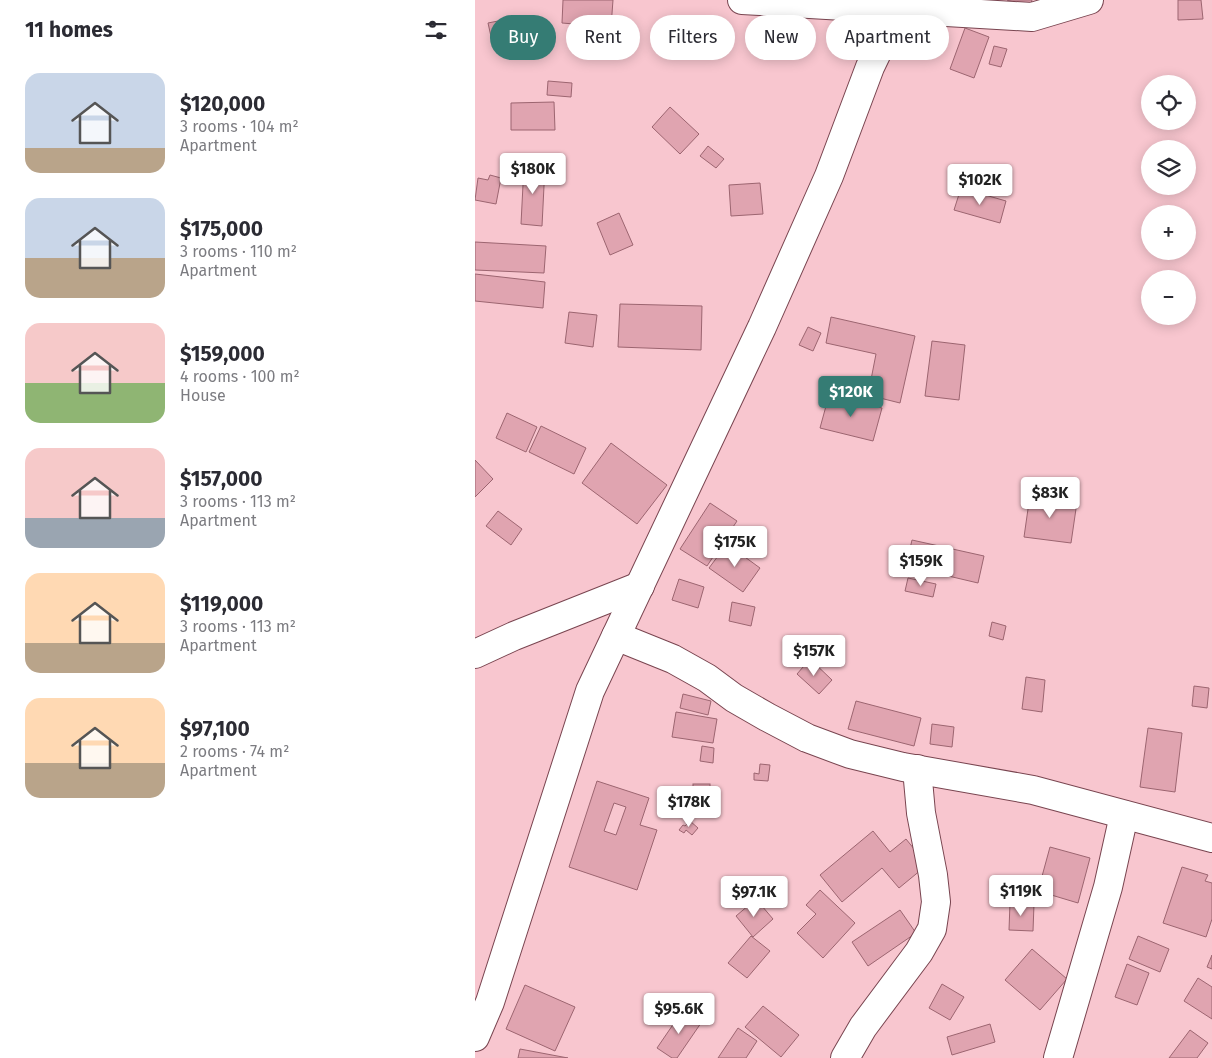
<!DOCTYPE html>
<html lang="en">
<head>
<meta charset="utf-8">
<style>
	:root { --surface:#fff; --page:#f7f7f7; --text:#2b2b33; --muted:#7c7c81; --accent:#357c74 }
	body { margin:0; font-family:"Fira Sans",sans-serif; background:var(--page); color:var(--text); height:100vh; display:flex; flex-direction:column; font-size:19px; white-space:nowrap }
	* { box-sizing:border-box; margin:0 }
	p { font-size:16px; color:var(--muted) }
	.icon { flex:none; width:28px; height:28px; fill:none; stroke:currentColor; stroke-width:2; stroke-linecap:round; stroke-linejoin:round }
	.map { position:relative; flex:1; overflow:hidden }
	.details { display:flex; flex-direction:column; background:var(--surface); width:475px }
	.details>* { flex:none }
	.banner { position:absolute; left:15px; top:15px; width:475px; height:45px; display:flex; gap:10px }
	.fabs { position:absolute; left:666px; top:75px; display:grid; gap:10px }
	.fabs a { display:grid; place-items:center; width:55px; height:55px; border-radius:50%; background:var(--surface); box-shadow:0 2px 12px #0003; font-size:25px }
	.price { position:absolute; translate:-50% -42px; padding:0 11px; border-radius:5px; background:#fff; color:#222; font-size:16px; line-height:32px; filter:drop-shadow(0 1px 2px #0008) }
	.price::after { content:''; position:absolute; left:50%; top:30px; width:15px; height:11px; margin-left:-8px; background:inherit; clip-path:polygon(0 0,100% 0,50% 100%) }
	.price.current { background:var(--accent); color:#fff }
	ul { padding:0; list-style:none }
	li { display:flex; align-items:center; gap:15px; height:125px; padding:0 25px }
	li span { display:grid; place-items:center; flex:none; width:140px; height:100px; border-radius:15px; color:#555 }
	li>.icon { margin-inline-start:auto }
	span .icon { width:60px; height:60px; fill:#fffc; stroke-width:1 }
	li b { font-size:21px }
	h2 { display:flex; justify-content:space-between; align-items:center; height:60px; padding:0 25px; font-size:21px }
	.chip { padding:0 18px; border-radius:22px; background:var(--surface); box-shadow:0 2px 12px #0003; font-size:18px; line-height:45px }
	.chip.current { background:var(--accent); color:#fff }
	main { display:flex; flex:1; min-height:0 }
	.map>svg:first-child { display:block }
	.building { fill:#e0a4b0; stroke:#9c6570; fill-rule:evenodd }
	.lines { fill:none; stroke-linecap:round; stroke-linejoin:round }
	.minor-casing { stroke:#794550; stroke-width:30 }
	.minor { stroke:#fff; stroke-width:28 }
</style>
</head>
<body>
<main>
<section class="details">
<h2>11 homes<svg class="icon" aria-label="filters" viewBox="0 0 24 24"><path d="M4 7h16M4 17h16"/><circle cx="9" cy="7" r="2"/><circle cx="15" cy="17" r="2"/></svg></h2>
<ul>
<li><span style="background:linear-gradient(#c9d6e8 75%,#b9a48a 0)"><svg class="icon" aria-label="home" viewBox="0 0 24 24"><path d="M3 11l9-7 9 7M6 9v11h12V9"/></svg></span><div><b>$120,000</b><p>3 rooms · 104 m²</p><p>Apartment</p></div></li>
<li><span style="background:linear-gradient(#c9d6e8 60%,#b9a48a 0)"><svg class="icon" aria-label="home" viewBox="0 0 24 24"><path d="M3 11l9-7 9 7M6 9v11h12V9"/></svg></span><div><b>$175,000</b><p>3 rooms · 110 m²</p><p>Apartment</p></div></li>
<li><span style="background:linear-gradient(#f6c9c9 60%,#8fb573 0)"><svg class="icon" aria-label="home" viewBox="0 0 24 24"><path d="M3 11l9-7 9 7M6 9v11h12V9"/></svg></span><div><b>$159,000</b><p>4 rooms · 100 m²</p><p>House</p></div></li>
<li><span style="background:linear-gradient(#f6c9c9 70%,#9aa5b1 0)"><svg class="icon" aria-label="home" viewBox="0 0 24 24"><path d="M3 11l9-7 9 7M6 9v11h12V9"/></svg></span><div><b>$157,000</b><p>3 rooms · 113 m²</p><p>Apartment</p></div></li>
<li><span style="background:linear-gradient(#ffd9b3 70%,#b9a48a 0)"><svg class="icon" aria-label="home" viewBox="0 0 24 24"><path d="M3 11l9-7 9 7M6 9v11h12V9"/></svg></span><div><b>$119,000</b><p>3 rooms · 113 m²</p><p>Apartment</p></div></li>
<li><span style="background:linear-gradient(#ffd9b3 65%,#b9a48a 0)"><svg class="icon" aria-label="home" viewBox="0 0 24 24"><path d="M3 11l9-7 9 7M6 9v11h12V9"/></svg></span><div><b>$97,100</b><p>2 rooms · 74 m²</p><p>Apartment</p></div></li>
</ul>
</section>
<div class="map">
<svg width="737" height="1058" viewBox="0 0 737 1058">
	<rect width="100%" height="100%" fill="#f8c6cf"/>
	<!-- building -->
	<g class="building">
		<polygon points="88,0 138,0 136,27 87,23"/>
		<polygon points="532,0 557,0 555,7"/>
		<polygon points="703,0 726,0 728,19 703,20"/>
		<polygon points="33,19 36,37 17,41 13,23"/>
		<polygon points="490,28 514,37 499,78 475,69"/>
		<polygon points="519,46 532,49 526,67 514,64"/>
		<polygon points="73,81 97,83 96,97 72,95"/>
		<polygon points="79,102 80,130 36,130 36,103"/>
		<polygon points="195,107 224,134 205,154 177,127"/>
		<polygon points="233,146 249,159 241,168 225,156"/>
		<polygon points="49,165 70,166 67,226 46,224"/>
		<polygon points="15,175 26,178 21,204 0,200 3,178 13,180"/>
		<polygon points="285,183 288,214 256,216 254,185"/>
		<polygon points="486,188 531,201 525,223 479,210"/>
		<polygon points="144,213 158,245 135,255 122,223"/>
		<polygon points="0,242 71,246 69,273 0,270"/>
		<polygon points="0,274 70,282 68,308 0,301"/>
		<polygon points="145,304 227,306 226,350 143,347"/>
		<polygon points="94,312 122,315 118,347 90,343"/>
		<polygon points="356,317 440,336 425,403 393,395 401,354 351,343"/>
		<polygon points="333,327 346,333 338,351 324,345"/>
		<polygon points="457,341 490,345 484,400 450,396"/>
		<polygon points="354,395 407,408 398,441 345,428"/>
		<polygon points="32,413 62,427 51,452 21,438"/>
		<polygon points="66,426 111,448 99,474 54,452"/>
		<polygon points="136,443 192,485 162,524 107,483"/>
		<polygon points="0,460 18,479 0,497"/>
		<polygon points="555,495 602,502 596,543 549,537"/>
		<polygon points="235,503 262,521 232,566 205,549"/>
		<polygon points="23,511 47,529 36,545 11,526"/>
		<polygon points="437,540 509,556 503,583 431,566"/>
		<polygon points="252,544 285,568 268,592 234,568"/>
		<polygon points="433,578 461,584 458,597 430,591"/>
		<polygon points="204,579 229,587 223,608 197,600"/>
		<polygon points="257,602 280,607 276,626 254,621"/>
		<polygon points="517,622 531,626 528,640 514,636"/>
		<polygon points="335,659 357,680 344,694 322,674"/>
		<polygon points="551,677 570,680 567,712 547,709"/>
		<polygon points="719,686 734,688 732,708 717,706"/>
		<polygon points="208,694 236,701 233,715 205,708"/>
		<polygon points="381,701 446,718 439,746 373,729"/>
		<polygon points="201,712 242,719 238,743 197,737"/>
		<polygon points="457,724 479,727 477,747 455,744"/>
		<polygon points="673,728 707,733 700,792 665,787"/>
		<polygon points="227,746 239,748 238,763 225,761"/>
		<polygon points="285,764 295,765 293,781 279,780 279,773 284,774"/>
		<path d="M122,781L174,798L165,825L182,830L162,890L94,867ZM139,803L151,807L141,835L129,831Z"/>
		<rect x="218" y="784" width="17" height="18"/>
		<polygon points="215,821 223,828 217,835 211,830 209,833 204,830 208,825 210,826"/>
		<polygon points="398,831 415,852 431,839 452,865 424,888 407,868 367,902 345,875"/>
		<polygon points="575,847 615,858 603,903 563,891"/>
		<polygon points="707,867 733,875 730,881 737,883 737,919 731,937 688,923"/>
		<polygon points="345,890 380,923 348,958 322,933 341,914 331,905"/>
		<polygon points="281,899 298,919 278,937 261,916"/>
		<polygon points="535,903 559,904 558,931 534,930"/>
		<polygon points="425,910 441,933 393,966 377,942"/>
		<polygon points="276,936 295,951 272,978 253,963"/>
		<polygon points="663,936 694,949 685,972 654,959"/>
		<polygon points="557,949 592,979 565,1010 530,980"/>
		<polygon points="737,955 737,969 732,967"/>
		<polygon points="652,964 674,973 662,1005 640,997"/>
		<polygon points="723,978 737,987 737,1019 709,1001"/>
		<polygon points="467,984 489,997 475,1020 454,1008"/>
		<polygon points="50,985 100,1007 80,1051 31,1029"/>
		<polygon points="288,1006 324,1035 306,1057 270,1027"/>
		<polygon points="208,1010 226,1023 202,1058 197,1058 182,1048"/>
		<polygon points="515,1024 520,1042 477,1055 472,1037"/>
		<polygon points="263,1028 282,1041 271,1058 243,1058"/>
		<polygon points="715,1030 733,1043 722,1058 694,1058"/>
		<polygon points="45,1049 93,1058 43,1058"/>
	</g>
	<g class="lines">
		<defs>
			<g id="minor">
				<polyline points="267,0 557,17 614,0"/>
				<polyline points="141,636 198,659 232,678 259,698 292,717 332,738 375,754 428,767 558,790 737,838"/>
				<polyline points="0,654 39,636 165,586"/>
				<polyline points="0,1037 15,1002 115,691 287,327 354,176 395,67 409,38 435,0"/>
				<polyline points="370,1058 388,1027 444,952 457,929 461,902 458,875 446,813 442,769"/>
				<polyline points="583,1058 633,887 649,815"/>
			</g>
		</defs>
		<!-- minor casing -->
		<use href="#minor" class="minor-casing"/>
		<!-- minor -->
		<use href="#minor" class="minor"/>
	</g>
</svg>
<div class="fabs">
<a><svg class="icon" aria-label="locate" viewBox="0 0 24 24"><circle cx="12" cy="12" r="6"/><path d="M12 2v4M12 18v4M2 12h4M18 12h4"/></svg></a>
<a><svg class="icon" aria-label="layers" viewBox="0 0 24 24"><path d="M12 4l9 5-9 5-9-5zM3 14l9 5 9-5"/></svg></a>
<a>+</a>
<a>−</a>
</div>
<b class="price" style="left:58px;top:195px">$180K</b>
<b class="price" style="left:505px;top:206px">$102K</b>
<b class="price current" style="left:376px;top:418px">$120K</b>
<b class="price" style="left:575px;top:519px">$83K</b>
<b class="price" style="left:260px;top:568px">$175K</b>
<b class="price" style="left:446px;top:587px">$159K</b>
<b class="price" style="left:339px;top:677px">$157K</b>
<b class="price" style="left:214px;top:828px">$178K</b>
<b class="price" style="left:546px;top:917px">$119K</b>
<b class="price" style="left:279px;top:918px">$97.1K</b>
<b class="price" style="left:204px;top:1035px">$95.6K</b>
<div class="banner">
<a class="chip current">Buy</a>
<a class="chip">Rent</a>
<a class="chip">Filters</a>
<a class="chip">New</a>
<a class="chip">Apartment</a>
</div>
</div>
</main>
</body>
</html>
